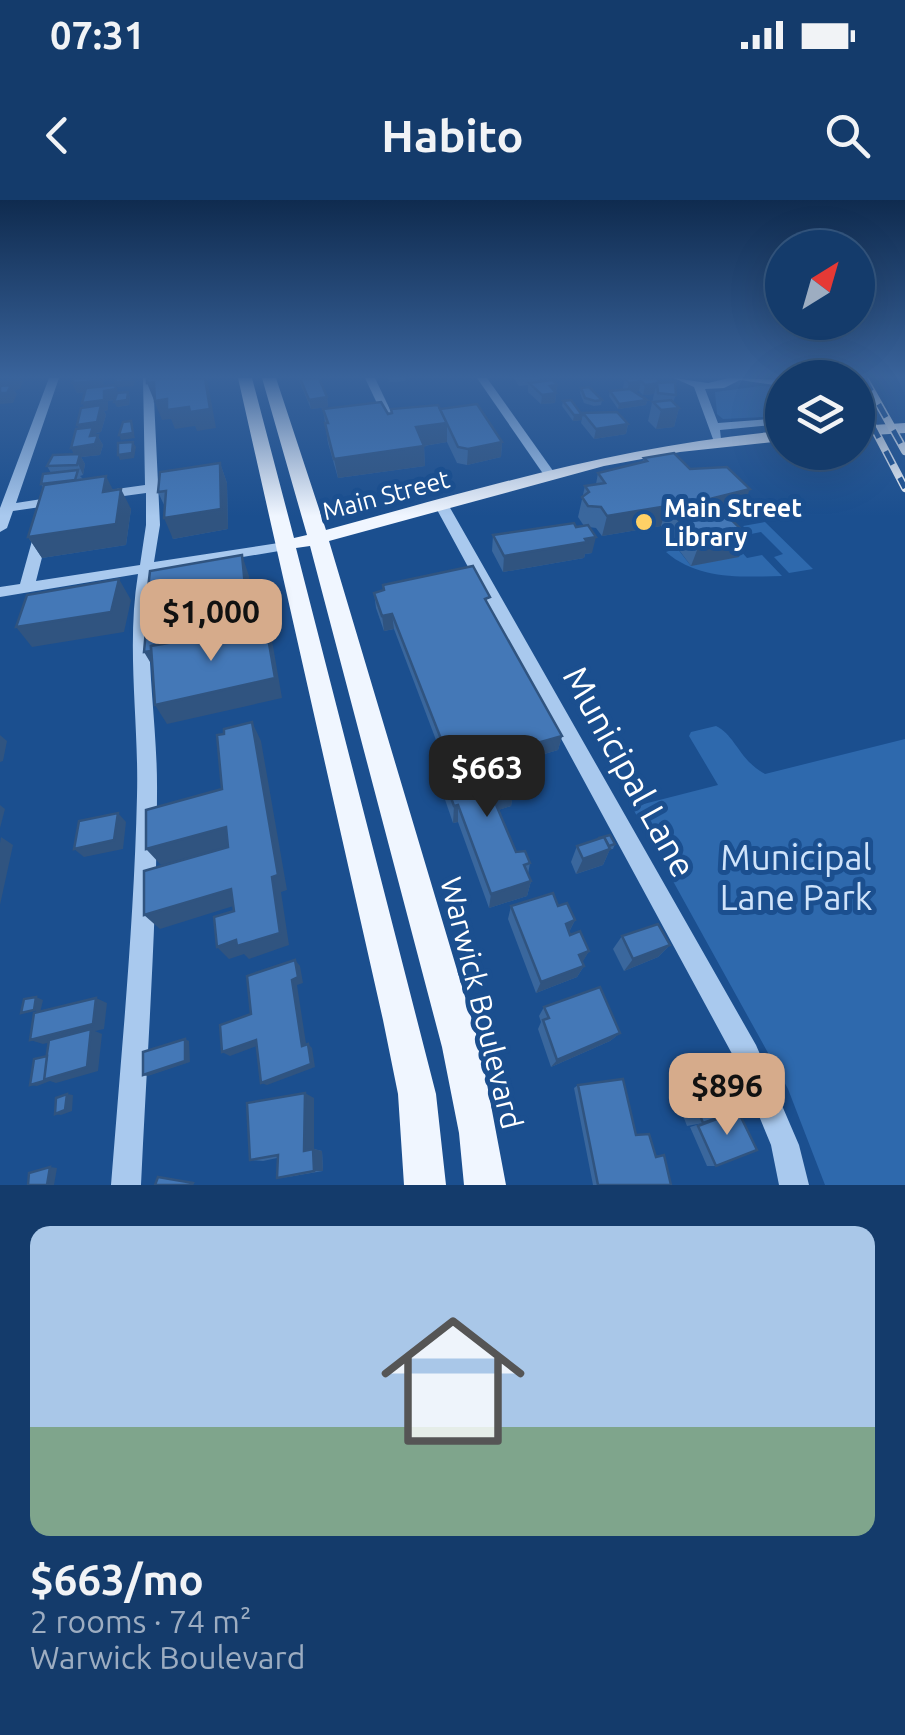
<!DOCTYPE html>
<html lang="en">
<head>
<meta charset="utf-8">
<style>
	:root { --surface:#143b6b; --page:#1d4271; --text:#f1f3f6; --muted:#9dadc1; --line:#33557e; --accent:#d6ab8b }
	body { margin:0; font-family:Ubuntu,sans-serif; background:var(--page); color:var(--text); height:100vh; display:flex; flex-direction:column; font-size:38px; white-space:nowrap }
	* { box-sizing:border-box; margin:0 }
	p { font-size:32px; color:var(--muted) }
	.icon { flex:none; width:55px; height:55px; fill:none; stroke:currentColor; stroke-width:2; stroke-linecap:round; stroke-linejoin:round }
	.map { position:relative; height:985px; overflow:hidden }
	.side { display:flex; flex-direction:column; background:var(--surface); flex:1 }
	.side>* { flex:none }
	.needle { width:65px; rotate:37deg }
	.fabs { position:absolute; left:765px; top:30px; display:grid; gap:20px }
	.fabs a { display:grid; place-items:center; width:110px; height:110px; border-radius:50%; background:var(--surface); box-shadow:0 10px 40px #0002,0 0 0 2px var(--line); font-size:50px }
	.price { position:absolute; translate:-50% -85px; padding:0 22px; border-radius:20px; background:var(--accent); color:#111; font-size:32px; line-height:65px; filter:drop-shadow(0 2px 5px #0008) }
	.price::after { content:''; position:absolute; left:50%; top:60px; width:30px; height:22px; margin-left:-15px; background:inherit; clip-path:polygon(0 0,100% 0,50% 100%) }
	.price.selected { background:#222; color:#fff }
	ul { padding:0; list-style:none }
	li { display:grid; align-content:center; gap:20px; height:530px; padding:0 30px }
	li+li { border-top:2px solid var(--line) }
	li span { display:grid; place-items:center; height:310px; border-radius:20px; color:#555 }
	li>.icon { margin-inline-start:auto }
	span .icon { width:180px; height:180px; fill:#fffc; stroke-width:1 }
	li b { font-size:42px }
	.status { display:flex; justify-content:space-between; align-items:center; height:70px; padding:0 50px; background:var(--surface); direction:ltr }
	.status svg { height:28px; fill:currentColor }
	header { display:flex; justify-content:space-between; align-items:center; height:130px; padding:0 30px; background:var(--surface); font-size:45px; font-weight:700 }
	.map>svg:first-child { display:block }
	.green { fill:#2e69ad }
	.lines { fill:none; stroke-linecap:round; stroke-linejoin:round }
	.minor { fill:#a9c9ee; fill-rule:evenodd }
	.major { fill:#f0f6ff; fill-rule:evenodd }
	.rail-casing { stroke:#fff; stroke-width:8 }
	.rail { stroke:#1b4f8f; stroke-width:5; stroke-dasharray:15; stroke-linecap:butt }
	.wall { fill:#3a679d }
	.shaded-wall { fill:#305480 }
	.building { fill:#4478b7; stroke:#305480; stroke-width:2.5 }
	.poi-dot { fill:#ffd166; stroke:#1b4f8f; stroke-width:4 }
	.labels { text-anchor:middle; stroke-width:10; stroke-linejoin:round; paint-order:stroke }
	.far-street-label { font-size:25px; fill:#fff; stroke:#1b4f8f }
	.far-poi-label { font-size:25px; font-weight:bold; fill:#fff; stroke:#1b4f8f; text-anchor:start }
	.street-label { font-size:30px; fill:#fff; stroke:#1b4f8f }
	.near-street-label { font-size:35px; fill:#fff; stroke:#1b4f8f }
	.near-park-label { font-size:35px; fill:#cfe3fa; stroke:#1b4f8f }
</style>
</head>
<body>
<div class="status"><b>07:31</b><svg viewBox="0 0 49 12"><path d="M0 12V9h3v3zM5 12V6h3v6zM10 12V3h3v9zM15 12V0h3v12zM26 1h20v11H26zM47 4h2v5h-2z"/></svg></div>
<header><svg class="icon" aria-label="back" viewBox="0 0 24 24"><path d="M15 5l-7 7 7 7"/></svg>Habito<svg class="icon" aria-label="search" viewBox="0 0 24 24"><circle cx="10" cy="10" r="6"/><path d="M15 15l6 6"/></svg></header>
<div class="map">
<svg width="905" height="985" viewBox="0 0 905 985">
	<rect width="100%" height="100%" fill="#1b4f8f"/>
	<!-- green -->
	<g class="green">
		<polygon points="761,186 782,188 782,216 723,219 717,214 715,192"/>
		<polygon points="765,322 813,369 789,373 774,357 783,354 761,332 751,334 743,326"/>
		<path d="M731,340L747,358L762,355L782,376C742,377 698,380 666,352L677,348L691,366Z"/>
		<path d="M716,526C736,536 739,560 765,574L905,539V985H825L788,889L632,607L718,585L689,536L691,532Z"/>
	</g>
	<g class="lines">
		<!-- minor -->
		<g class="minor">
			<polygon points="49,178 59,178 16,303 61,296 67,300 61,304 13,311 7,328 0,332 0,308"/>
			<path d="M143,178H153L160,325L154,362L285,342L292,346L285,350L153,372C142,446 158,520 157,594C157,724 147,855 141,985H111C121,856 134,726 137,596C139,522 126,447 138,374L0,397V387L20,384L35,330L42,326L49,330L36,381L140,365L146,325V293L102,299L96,295L102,291L145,285Z"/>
			<polygon points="365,178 375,178 393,216 392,218 383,216"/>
			<polygon points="477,178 487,178 556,275 554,278 546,278"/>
			<polygon points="674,178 708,183 729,178 782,180 782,186 740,180 724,188 705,189 718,223 782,218 782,224 720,230 721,239 713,239 694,187"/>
			<polygon points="442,302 449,306 756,845 799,945 809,985 779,985 771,945 737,863 435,306"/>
		</g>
		<!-- major -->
		<g class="major">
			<path d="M238,178H252L294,338L307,335L262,178H276L326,330C477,289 626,244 782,231V241L680,252L604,266L329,341L480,847L506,985H464L459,933L442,847L310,346L296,348L436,894L446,985H404L398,894L383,820Z"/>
			<polygon points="905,223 905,233 858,236 858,226"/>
		</g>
		<defs>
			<g id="rail">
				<polyline points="864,178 905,251"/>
				<polyline points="858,198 905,288"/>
			</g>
		</defs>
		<!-- rail casing -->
		<use href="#rail" class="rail-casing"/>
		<!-- rail -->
		<use href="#rail" class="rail"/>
	</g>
	<!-- wall -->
	<g class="wall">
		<polygon points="74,178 105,179 102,180 103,186 115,185 118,193 130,197 129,205 117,207 115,200 108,201 108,210 104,211 106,215 101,232 96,233 103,245 100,255 81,257 85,264 83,275 80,276 83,279 113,290 131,309 126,345 42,358 28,337 43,288 41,284 51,273 47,266 75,254 71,248 80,229 77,225 84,207 85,192 77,193"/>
		<polygon points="298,178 319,178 327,197 328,207 311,209"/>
		<polygon points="388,178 405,178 406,181 389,182"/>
		<polygon points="513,178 540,178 540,181 557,185 555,203 541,204 528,192 528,185 519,186"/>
		<polygon points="625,178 656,178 676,195 673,202 679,208 674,227 656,229 648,221 654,194 643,195 639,191 634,192 647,200 646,205 618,209 609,196 610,191 624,190 623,188"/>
		<polygon points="581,188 602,200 601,205 594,206 584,203 580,193"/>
		<polygon points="563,201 582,220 573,221 562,206"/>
		<polygon points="323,209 388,214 440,209 502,242 501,257 467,265 457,263 447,242 424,246 425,266 338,278 328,243"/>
		<polygon points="583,213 628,224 626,234 594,239 581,223"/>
		<polygon points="858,242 862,250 859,255 847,254 846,252 858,252"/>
		<polygon points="644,258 690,269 742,309 725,313 748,336 739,357 691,366 661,326 602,336 596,328 589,327 592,353 585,354 584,358 503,372 492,351 493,335 584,326 578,317 585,286 596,284 598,273 642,262"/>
		<polygon points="220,263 227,283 228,329 173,339 165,307 158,292"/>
		<polygon points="383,385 490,408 562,536 558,550 504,566 514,589 511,606 498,610 516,652 530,663 528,674 531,681 527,696 489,708 458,622 453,623 441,588 441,570 447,569 394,429 384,431 376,408 374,393 383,390"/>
		<polygon points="615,644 613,649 610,649 603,665 576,674 571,662 577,646"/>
		<polygon points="511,706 558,706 575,720 569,732 570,735 589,751 582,762 584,766 577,777 536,793 508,719"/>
		<polygon points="622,736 670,745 658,757 624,771 613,749"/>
		<polygon points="544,807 620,833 610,841 551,867 538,829 541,822 539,816"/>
		<polygon points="733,882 738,911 716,966 707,966 690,927 703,923 687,926 677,900"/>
		<polygon points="578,885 655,956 664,955 671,985 593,985 574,888"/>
		<polygon points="314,898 314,949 322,951 323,971 288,977 277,978 277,958 263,961 250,960"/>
	</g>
	<!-- shaded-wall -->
	<g class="shaded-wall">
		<polygon points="15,178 22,178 23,181 20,189 14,190 17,194 13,203 0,204 0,181"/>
		<polygon points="81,178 105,178 102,180 104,184 102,190 77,193 72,183"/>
		<polygon points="132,178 135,180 134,186 117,187 115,182"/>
		<polygon points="207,178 216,228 197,231 195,226 175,229 171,219 162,220 147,183"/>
		<polygon points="641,181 639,191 627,193 629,183"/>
		<polygon points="657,184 654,194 643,195 645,185"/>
		<polygon points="115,185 120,199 108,201 108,210 104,211 106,215 101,232 96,233 103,245 100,255 81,257 85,264 83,275 71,248 90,236 82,235 77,225 87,213 82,203"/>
		<polygon points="557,185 555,203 541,204 542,195 550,186"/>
		<polygon points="128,192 130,197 129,205 117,207 114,202"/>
		<polygon points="327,197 328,207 311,209 309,200"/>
		<polygon points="647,200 646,205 618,209 619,204"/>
		<polygon points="679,208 674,227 656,229 661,210"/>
		<polygon points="574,215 582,215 582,220 573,221"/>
		<polygon points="131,221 135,238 121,240 119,235"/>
		<polygon points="447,223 447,242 417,247 416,227"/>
		<polygon points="628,224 626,234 594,239 596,229"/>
		<polygon points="133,242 136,247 134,258 120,260 118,255"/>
		<polygon points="502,242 501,257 467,265 468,249"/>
		<polygon points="424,246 425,266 338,278 334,259"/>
		<polygon points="220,263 227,283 228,329 173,339 164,318"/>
		<polygon points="106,276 116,296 103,292"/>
		<polygon points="121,289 131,309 126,345 42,358 28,337"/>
		<polygon points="750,289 742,309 703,319 710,299"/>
		<polygon points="667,306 661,326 602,336 607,316"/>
		<polygon points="748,336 739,357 691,366 699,345"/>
		<polygon points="596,337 592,353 585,354 584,358 503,372 504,356"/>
		<polygon points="242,355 249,376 253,417 156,434 145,414"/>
		<polygon points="119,379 131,400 124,432 32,447 16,427"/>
		<polygon points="261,400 273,446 282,498 167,524 155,505 153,467 144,452"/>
		<polygon points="392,414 394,429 384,431 382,416"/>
		<polygon points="252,522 261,541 287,690 281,692 289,745 249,759 244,754 229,759 217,747 236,740"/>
		<polygon points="0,535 7,541 3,561 0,562"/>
		<polygon points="562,536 558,550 452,581 452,567"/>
		<polygon points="514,589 511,606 490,613 492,595"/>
		<polygon points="0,605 5,609 0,628"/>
		<polygon points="458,605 458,622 453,623 454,606"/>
		<polygon points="118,613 126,622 123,649 84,657 74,649"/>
		<polygon points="226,627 237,644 161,665 146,649"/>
		<polygon points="1,637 13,645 0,705 0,643"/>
		<polygon points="610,649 603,665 576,674 583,659"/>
		<polygon points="531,681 527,696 489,708 491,694"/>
		<polygon points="231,689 243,703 160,729 144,715"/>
		<polygon points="575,720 568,734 566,724"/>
		<polygon points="670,745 658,757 624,771 633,759"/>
		<polygon points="589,751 582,763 579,755"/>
		<polygon points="295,760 300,766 303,783 297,785 307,850 302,846 292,780"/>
		<polygon points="584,766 577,777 536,793 541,782"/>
		<polygon points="36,797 43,800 40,813 34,810"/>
		<polygon points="96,798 107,803 104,829 95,831 102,834 98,871 56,883 50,881 37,886 30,885 44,880 91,832 43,844 30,840"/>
		<polygon points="620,833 610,841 551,867 557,860"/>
		<polygon points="185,839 189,841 190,862 148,876 143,875"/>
		<polygon points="256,840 262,844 230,856 222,852"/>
		<polygon points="308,844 312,848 315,867 267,885 261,883"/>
		<polygon points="305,893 314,898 314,949 322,951 323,971 314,971 304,951"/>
		<polygon points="67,894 73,895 72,911 61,915 55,914"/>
		<polygon points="50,967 57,968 54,985 47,985"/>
	</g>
	<!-- building -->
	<g class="building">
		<polygon points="74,178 99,178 98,181 72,183"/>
		<polygon points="116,178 132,178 132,181 115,182"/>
		<polygon points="147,178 205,178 210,209 190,212 189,207 167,210 167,199 155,201 154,182 147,183"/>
		<polygon points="300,178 319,178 327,197 309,200"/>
		<polygon points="625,178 656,178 660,183 645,185 641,181 629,183"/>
		<polygon points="553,180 557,185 550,186 556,193 542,195 529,183"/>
		<polygon points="675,182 676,195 658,193 657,183"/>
		<polygon points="11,185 7,193 0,193 0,186"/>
		<polygon points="115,185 116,189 104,191 104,200 82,203 86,188"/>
		<polygon points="589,187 602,200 595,201 585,198 581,188"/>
		<polygon points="630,189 647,200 619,204 610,191"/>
		<polygon points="128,192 127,200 114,202 117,193"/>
		<polygon points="571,200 582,215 574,215 563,201"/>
		<polygon points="671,200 679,208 661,210 653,202"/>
		<polygon points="381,202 388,214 392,213 391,209 438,205 447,223 416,227 424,246 334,259 325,223 328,223 323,209"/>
		<polygon points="477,204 502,242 468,249 458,247 440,209"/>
		<polygon points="101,205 97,222 77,225 81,208"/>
		<polygon points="617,212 628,224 596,229 583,213"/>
		<polygon points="131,221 133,233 119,235 123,222"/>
		<polygon points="93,227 90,236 98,235 95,244 71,248 76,229"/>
		<polygon points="133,242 132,253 118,255 118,243"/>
		<polygon points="674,253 690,269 727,267 750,289 710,299 748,336 699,345 667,306 607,316 601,307 588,306 582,297 589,292 585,286 605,283 598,273 647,261 644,258"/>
		<polygon points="80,254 77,265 47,266 53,255"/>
		<polygon points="220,263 221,309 164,318 166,291 158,292 160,272"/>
		<polygon points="78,270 75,280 41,284 43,274"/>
		<polygon points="106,276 103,292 121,289 116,324 28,337 44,285"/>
		<polygon points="574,323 576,327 588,325 596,337 585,339 587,342 504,356 493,335"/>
		<polygon points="242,355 246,397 145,414 150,371"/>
		<polygon points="473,366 490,397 485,399 562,536 452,567 392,414 382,416 374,393 384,390 383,385"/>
		<polygon points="119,379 111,412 16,427 27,395"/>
		<polygon points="261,400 268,430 266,426 151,446 151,451 144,452 147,419"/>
		<polygon points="266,426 275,478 155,505 151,446"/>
		<polygon points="252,522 278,675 272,677 280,733 237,746 236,740 217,747 214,717 234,711 231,689 144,715 144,671 228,647 226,627 146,649 146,610 222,589 217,535 224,534 224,529"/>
		<polygon points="498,553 514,589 492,595 516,652 525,651 530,663 524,665 531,681 491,694 458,605 454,606 441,570"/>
		<polygon points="118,613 114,640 74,649 79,621"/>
		<polygon points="610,635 615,644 609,646 604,637 599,639 599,638"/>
		<polygon points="604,637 610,649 583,659 577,646"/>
		<polygon points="553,693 558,706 567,703 575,720 566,724 570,735 580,731 589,751 579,755 584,766 541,782 511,706"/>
		<polygon points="658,724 670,745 633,759 622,736"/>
		<polygon points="295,760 298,777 292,780 302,846 308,844 311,864 261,883 256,840 222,852 220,825 251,814 247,776"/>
		<polygon points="600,787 620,833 557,860 543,820 549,818 544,807"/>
		<polygon points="36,797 34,810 21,813 24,799"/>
		<polygon points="96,798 93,824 30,840 34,813"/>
		<polygon points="91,829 87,867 43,880 49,840"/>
		<polygon points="185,839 185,861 143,875 143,852"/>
		<polygon points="47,856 44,881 30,885 34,859"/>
		<polygon points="623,879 636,935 649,934 656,957 664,955 671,985 598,985 578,885"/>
		<polygon points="733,882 746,908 703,923 692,895"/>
		<polygon points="305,893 304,951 313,949 314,971 277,978 278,955 250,960 247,903"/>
		<polygon points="67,894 65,910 55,914 56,898"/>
		<polygon points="738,911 757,950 716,966 698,926"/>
		<polygon points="50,967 47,985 28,985 29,973"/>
		<polygon points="158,977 193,983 192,985 155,985"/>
	</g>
	<!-- sky -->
	<linearGradient id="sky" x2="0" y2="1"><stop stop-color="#0f2b4f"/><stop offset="0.56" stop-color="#39639b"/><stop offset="1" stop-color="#39639b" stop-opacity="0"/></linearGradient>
	<rect width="905" height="316" fill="url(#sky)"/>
	<!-- markers -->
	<circle class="poi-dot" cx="644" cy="322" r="10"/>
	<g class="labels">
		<!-- far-street labels -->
		<g class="far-street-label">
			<text transform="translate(386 295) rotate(-15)" y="9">Main Street</text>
		</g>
		<!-- far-poi labels -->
		<g class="far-poi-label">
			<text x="664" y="317">Main Street<tspan x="664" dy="29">Library</tspan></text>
		</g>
		<!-- street labels -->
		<g class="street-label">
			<text transform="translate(481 803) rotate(76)" y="10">Warwick Boulevard</text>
		</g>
		<!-- near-street labels -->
		<g class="near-street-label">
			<text transform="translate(629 572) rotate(61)" y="12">Municipal Lane</text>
		</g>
		<!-- near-park labels -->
		<g class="near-park-label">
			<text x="796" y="670">Municipal<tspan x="796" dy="40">Lane Park</tspan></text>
		</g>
	</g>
</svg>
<div class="fabs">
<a><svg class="needle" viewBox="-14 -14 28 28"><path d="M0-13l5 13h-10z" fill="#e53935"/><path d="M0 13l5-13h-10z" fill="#9dadc1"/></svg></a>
<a><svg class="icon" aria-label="layers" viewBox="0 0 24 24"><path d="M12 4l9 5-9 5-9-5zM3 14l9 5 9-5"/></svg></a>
</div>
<b class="price" style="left:211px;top:464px">$1,000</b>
<b class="price selected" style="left:487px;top:620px">$663</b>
<b class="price" style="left:727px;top:938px">$896</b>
</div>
<section class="side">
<ul>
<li><span style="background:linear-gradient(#a9c7e8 65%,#7fa58c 0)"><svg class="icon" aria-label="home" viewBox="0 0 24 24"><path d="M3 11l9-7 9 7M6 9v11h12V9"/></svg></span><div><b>$663/mo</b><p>2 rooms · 74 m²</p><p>Warwick Boulevard</p></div></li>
</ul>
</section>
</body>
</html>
